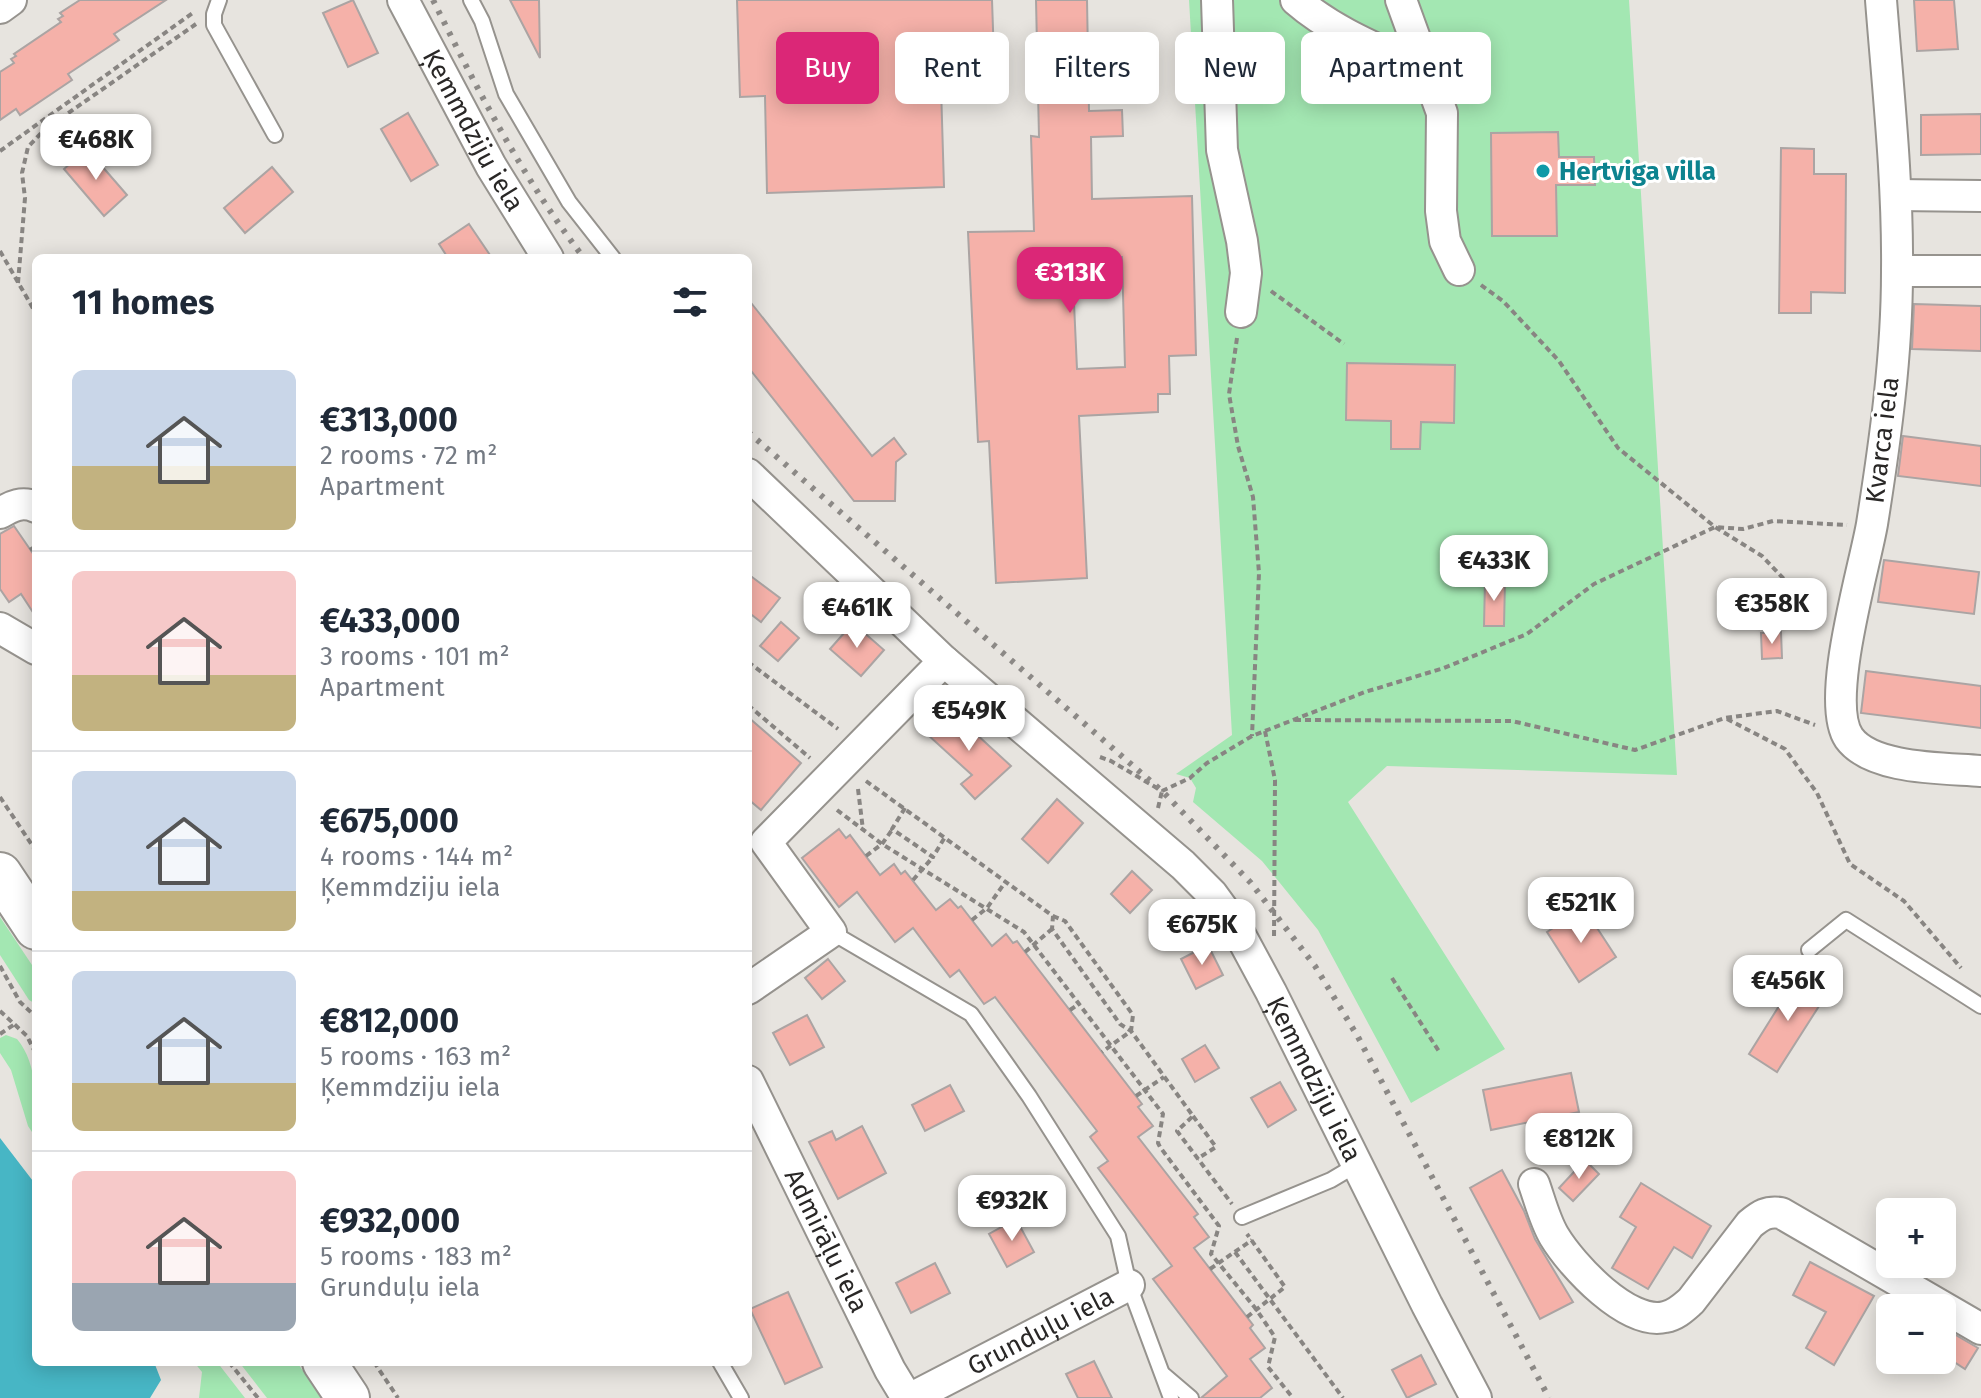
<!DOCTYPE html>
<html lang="en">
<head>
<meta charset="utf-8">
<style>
	:root { --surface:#fff; --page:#f6f6f7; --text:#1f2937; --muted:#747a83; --line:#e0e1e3; --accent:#db2777 }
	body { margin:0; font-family:"Fira Sans",sans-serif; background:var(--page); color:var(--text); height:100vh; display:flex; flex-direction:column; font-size:30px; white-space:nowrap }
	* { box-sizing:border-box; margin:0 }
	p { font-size:26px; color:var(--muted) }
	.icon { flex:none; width:44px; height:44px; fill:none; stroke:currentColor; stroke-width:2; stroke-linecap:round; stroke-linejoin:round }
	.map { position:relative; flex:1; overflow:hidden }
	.side { position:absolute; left:32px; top:254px; width:720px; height:1112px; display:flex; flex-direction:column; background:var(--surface); border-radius:12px; box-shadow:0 4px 20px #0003 }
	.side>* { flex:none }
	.hud { position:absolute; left:776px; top:32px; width:760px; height:72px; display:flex; gap:16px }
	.fabs { position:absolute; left:1876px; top:1198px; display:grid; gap:16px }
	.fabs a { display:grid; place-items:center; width:80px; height:80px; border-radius:12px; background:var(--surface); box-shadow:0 4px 20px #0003; font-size:40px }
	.price { position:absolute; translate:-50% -68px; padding:0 18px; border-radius:16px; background:#fff; color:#222; font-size:26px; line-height:52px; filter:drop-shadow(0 2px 4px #0008) }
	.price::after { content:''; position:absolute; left:50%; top:48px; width:24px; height:18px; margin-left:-12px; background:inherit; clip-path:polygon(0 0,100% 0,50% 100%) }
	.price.selected { background:var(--accent); color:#fff }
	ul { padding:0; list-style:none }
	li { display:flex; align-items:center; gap:24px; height:200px; padding:0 40px }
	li+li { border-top:2px solid var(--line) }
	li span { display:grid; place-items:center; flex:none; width:224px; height:160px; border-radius:12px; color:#555 }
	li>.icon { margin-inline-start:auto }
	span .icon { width:96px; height:96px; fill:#fffc; stroke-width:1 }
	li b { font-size:34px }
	h2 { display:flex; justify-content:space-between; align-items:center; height:96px; padding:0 40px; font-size:34px }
	.chip { padding:0 28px; border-radius:12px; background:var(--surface); box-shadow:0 4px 20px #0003; font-size:28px; line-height:72px }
	.chip.selected { background:var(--accent); color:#fff }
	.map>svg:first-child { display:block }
	.green { fill:#a3e7b2 }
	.water { fill:#47b6c5 }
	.building { fill:#f5b1a9; stroke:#aba4a3; stroke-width:2; fill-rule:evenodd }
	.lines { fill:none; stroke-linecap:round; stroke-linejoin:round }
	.lane-casing { stroke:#96938e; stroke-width:18 }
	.street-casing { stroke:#96938e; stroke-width:34 }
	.secondary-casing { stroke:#96938e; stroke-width:46 }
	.path { stroke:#888582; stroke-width:4; stroke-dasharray:6 4; stroke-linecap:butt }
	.lane { stroke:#fff; stroke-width:14 }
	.street { stroke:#fff; stroke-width:30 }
	.secondary { stroke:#fff; stroke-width:42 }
	.rail { stroke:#8c8986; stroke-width:6; stroke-dasharray:4 8; stroke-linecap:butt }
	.culture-dot { fill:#0f9aa8; stroke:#fff; stroke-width:3 }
	.labels { text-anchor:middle; stroke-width:6; stroke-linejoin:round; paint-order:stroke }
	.street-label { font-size:26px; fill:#292726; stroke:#fff }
	.culture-label { font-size:26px; font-weight:bold; fill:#0d838f; stroke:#fff; text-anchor:start }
</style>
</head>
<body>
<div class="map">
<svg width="1981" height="1398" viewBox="0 0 1981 1398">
	<rect width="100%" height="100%" fill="#e7e4df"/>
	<!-- green -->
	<g class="green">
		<polygon points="1189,0 1629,0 1677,775 1387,766 1348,802 1505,1049 1411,1103 1318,930 1262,861 1193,802 1196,788 1190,778 1176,774 1232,735"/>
		<polygon points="0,917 36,971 36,1004 29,1000 0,955"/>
		<path d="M6,1035L17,1039C39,1065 36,1106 36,1138L28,1126L11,1070L0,1053V1038Z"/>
		<polygon points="194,1362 217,1362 245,1398 199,1398 202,1372"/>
		<polygon points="239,1362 297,1362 321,1398 267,1398"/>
	</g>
	<!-- water -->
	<polygon class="water" points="0,1138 36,1185 36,1362 154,1362 161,1380 150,1398 0,1398"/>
	<!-- building -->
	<g class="building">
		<polygon points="80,0 166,0 114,34 119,40 68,74 72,80 20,115 16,109 0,120 0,72 14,63 11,59 16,56 14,54 61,22 58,19 63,16 60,13"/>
		<polygon points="353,0 378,53 348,67 323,13"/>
		<polygon points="510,0 539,0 540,58"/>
		<polygon points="737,0 992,0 994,58 967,58 968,87 941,87 944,187 767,193 765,96 740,97"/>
		<path d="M1036,0H1087L1089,111L1122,110L1123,136L1091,137L1092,199L1192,196L1196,355L1169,356L1170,394H1158V412L1079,416L1087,578L996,583L989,441L978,442L968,232L1034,231L1031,136L1039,137ZM1122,257L1125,367L1077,369L1072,259Z"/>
		<polygon points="1914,0 1954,0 1958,49 1917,51"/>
		<polygon points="408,113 438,165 411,181 381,129"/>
		<polygon points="1981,114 1981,154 1921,155 1921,115"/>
		<polygon points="1558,132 1559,157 1594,157 1595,185 1556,185 1557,236 1492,236 1491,133"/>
		<polygon points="1781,148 1814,149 1814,174 1846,174 1845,293 1811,292 1811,313 1779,313"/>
		<polygon points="87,149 127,195 104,216 64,169"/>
		<polygon points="272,167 293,192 245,233 224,208"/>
		<polygon points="469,224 492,258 448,258 439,244"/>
		<polygon points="748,299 872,456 894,438 906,454 896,462 895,501 854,501 748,367"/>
		<polygon points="1914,304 1981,306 1981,351 1912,349"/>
		<polygon points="1347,363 1455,365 1454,423 1421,422 1420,449 1391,449 1391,421 1346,420"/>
		<polygon points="1903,436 1981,446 1981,486 1898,476"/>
		<polygon points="14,526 36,558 36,617 21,594 9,602 0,589 0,534"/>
		<polygon points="1884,560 1979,572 1974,614 1878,602"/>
		<polygon points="748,574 780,598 761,622 748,612"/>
		<polygon points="1485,580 1505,581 1504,626 1484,626"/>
		<polygon points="781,622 799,638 778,661 760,646"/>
		<polygon points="853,623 884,650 861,676 830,649"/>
		<polygon points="1781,632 1782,658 1762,659 1761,633"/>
		<polygon points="1866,671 1981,686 1981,728 1861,713"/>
		<polygon points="950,710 1011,766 975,799 961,784 972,775 928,735"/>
		<polygon points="748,717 801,763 761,810 748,799"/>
		<polygon points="1057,799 1083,823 1048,863 1022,839"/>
		<polygon points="839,829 846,838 850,835 880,875 894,864 901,874 905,871 936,910 950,899 958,908 961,906 992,946 1006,934 1013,943 1017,941 1025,952 1142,1104 1138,1107 1153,1126 1138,1137 1198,1214 1194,1217 1209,1237 1194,1248 1253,1325 1250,1328 1265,1348 1250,1359 1272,1388 1260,1398 1201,1398 1227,1376 1153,1279 1172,1266 1098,1168 1108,1161 1090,1137 1097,1131 995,997 984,1004 959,970 950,977 913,928 895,942 857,892 839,907 802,858"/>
		<polygon points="1132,871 1152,890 1130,913 1111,894"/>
		<polygon points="1584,908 1616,957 1579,982 1547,932"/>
		<polygon points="1208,945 1223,975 1196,989 1181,959"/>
		<polygon points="828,959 845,981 822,999 805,978"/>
		<polygon points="1799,974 1828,992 1777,1072 1749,1054"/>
		<polygon points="807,1015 824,1047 790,1065 773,1033"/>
		<polygon points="1205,1045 1219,1068 1195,1082 1182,1059"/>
		<polygon points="1571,1073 1579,1112 1491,1130 1483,1090"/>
		<polygon points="1280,1082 1296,1110 1268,1127 1251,1098"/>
		<polygon points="950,1085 964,1111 925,1131 912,1105"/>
		<polygon points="862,1126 886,1173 838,1199 809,1142 832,1131 836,1140"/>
		<polygon points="1585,1160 1599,1174 1573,1201 1559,1188"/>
		<polygon points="1502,1170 1524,1211 1535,1239 1573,1302 1540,1319 1470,1188"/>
		<polygon points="1641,1183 1711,1226 1692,1258 1674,1247 1648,1289 1612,1268 1636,1227 1620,1217"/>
		<polygon points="1016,1219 1034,1252 1007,1267 989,1234"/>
		<polygon points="1810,1262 1874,1296 1834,1365 1806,1348 1826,1312 1793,1295"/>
		<polygon points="935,1263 950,1293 911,1313 896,1283"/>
		<polygon points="788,1292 822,1367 785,1384 750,1309"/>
		<polygon points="1954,1334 1978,1348 1965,1369 1942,1354"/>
		<polygon points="1421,1355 1436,1384 1407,1398 1392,1370"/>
		<polygon points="1094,1361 1112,1398 1078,1398 1066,1374"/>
	</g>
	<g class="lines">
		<defs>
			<g id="lane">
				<polyline points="219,0 214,14 214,25 275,135"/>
				<polyline points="471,0 482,21 506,94 569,202 613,258"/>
				<polyline points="831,932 971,1014 1029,1096 1118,1236 1129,1285 1171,1398"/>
				<polyline points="1809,950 1846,920 1981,1006"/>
				<polyline points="1242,1217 1331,1180 1358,1164"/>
				<polyline points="720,1362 741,1398"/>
				<polyline points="1164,1375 1191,1398"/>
			</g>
			<g id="street">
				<path id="s1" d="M403,0L491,166L548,258"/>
				<polyline points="1217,0 1222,150 1242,241 1246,273 1241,312"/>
				<path d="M1296,0C1334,33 1382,51 1427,72"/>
				<polyline points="1401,0 1442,113 1441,211 1445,241 1459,270"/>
				<path d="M1881,0C1888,90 1898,181 1897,272C1897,356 1885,442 1872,524C1864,570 1824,702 1849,738C1872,770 1946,768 1981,771"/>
				<polyline points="0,8 11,0"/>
				<polyline points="1896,195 1981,196"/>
				<polyline points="1897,271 1981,271"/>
				<path id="s2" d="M748,474L944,661L1183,865L1212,894L1236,927L1271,992L1427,1305L1476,1398"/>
				<path d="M0,513C12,506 22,501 36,507"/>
				<polyline points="0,628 36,649"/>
				<polyline points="748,989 831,932 766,842 944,661"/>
				<path id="s3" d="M748,1081L890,1370L907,1398"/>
				<path d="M1534,1184C1540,1201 1545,1221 1554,1236C1572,1266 1628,1326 1665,1317C1676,1315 1683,1308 1691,1301L1750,1224C1761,1215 1767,1211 1781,1213L1981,1329"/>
				<path id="s4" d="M911,1398L1129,1285"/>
			</g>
			<g id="secondary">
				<polyline points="0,874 36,928"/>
				<polyline points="324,1362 348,1398"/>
			</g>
		</defs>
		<!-- lane casing -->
		<use href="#lane" class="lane-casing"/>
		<!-- street casing -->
		<use href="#street" class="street-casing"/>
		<!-- secondary casing -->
		<use href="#secondary" class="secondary-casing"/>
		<!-- path -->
		<g class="path">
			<polyline points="0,151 194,12"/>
			<polyline points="0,251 34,310 36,480"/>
			<polyline points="18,283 25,198 22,173 28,147 44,130 196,24"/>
			<polyline points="1481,285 1503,301 1559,361 1618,448 1715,527 1762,556 1823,620"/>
			<polyline points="1271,291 1344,344"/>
			<polyline points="1237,338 1229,394 1238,446 1253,497 1259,573 1252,736"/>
			<polyline points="30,550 36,546"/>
			<polyline points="748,662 838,729"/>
			<polyline points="748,705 810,758"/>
			<polyline points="1727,719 1785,749 1817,793 1850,864 1904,901 1961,968"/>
			<polyline points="1295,720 1512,721 1635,750 1725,718 1777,711 1815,725"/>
			<polyline points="1265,731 1275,780 1274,940"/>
			<polyline points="1100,757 1111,761 1162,791"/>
			<polyline points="866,781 1053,916 1052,929 1120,1024 1131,1031 1193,1116 1177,1131 1232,1204"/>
			<polyline points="858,789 863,830"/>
			<polyline points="1162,791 1190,778 1207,763 1252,736 1365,692 1444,668 1527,634 1594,584 1715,527 1743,529 1773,521 1847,525"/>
			<polyline points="0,797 36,851"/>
			<polyline points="905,808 892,829 933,857 945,837"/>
			<polyline points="1158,808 1162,791"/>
			<polyline points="837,810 882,844 1024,932 1163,1114 1158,1143 1160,1147 1219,1226 1211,1254 1256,1309 1275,1337 1268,1367 1293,1398"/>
			<polyline points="866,856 882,844 892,830"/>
			<polyline points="913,880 933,857"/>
			<polyline points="1053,916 1065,921 1133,1015 1131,1031 1102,1052"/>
			<polyline points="972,920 987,908 1006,881"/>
			<polyline points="1025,952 1052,929"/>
			<polyline points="0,966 20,1002 36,1017"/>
			<polyline points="1392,978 1440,1053"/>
			<polyline points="1070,1010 1080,1003"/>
			<polyline points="0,1011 27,1036 36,1054"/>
			<polyline points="0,1034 15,1024"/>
			<polyline points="1136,1096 1164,1077"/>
			<polyline points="1193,1116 1216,1147 1197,1159"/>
			<polyline points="1235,1252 1343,1398"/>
			<polyline points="1210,1269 1252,1240"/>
			<polyline points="1247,1317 1285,1287 1247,1234"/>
			<polyline points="229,1362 258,1398"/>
			<polyline points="374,1362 398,1398"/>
		</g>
		<!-- lane -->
		<use href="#lane" class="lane"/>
		<!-- street -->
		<use href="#street" class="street"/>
		<!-- secondary -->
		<use href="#secondary" class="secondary"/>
		<!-- rail -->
		<g class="rail">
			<path d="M433,0C477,89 523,179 584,258"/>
			<polyline points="748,432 1162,791 1251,883 1315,966 1358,1037 1549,1398"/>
		</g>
	</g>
	<!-- markers -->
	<circle class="culture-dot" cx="1543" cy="171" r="8"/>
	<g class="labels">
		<!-- street labels -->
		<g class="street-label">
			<text dy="9" stroke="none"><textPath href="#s1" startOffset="148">Ķemmdziju iela</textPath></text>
			<text transform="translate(1882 440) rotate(-83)" y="9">Kvarca iela</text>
			<text dy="9" stroke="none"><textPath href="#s2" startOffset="838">Ķemmdziju iela</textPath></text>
			<text dy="9" stroke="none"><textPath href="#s3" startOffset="178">Admirāļu iela</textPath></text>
			<text dy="9" stroke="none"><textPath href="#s4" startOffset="146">Grunduļu iela</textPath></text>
		</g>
		<!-- culture labels -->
		<g class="culture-label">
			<text x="1559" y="180">Hertviga villa</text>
		</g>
	</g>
</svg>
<div class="fabs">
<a>+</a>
<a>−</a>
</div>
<b class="price" style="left:96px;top:182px">€468K</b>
<b class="price selected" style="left:1070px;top:315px">€313K</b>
<b class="price" style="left:1494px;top:603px">€433K</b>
<b class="price" style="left:1772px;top:646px">€358K</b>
<b class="price" style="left:857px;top:650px">€461K</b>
<b class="price" style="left:969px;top:753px">€549K</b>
<b class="price" style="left:1581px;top:945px">€521K</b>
<b class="price" style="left:1202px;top:967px">€675K</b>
<b class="price" style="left:1788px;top:1023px">€456K</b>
<b class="price" style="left:1579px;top:1181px">€812K</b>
<b class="price" style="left:1012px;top:1243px">€932K</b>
<div class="hud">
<a class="chip selected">Buy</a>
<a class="chip">Rent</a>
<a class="chip">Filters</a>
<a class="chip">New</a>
<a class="chip">Apartment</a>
</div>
<section class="side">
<h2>11 homes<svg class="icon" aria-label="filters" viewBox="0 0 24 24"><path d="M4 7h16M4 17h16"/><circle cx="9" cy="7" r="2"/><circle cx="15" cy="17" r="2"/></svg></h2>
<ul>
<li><span style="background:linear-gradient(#c9d6e8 60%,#c2b280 0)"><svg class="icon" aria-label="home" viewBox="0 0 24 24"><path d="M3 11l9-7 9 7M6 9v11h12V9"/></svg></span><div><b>€313,000</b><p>2 rooms · 72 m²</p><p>Apartment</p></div></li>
<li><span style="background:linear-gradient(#f6c9c9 65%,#c2b280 0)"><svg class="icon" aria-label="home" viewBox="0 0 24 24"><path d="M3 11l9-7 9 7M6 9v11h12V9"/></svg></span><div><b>€433,000</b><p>3 rooms · 101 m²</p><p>Apartment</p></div></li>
<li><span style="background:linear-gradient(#c9d6e8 75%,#c2b280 0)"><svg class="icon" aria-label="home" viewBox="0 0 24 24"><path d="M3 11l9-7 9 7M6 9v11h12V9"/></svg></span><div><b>€675,000</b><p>4 rooms · 144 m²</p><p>Ķemmdziju iela</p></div></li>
<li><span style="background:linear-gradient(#c9d6e8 70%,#c2b280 0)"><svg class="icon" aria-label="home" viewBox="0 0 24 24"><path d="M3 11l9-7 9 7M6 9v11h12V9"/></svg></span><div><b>€812,000</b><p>5 rooms · 163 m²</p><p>Ķemmdziju iela</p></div></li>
<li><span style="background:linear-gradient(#f6c9c9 70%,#9aa5b1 0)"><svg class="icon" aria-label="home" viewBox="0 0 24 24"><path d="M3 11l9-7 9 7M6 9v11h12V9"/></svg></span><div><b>€932,000</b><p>5 rooms · 183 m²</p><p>Grunduļu iela</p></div></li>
</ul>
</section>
</div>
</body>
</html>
